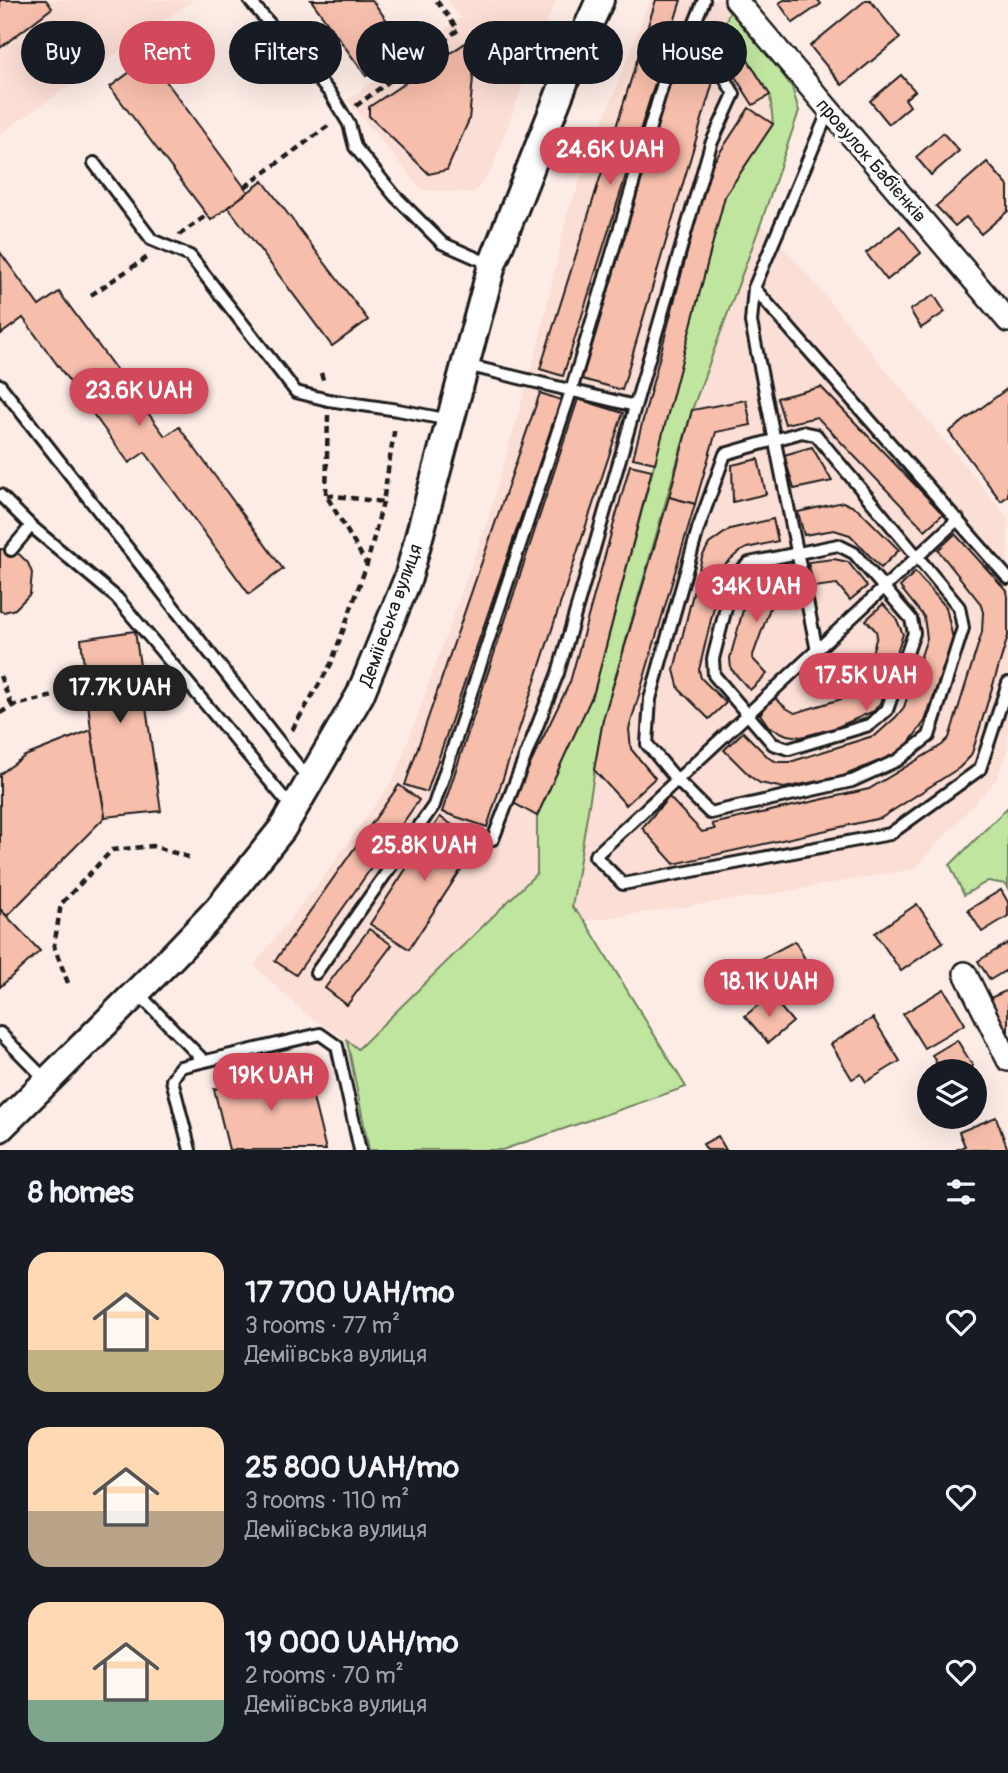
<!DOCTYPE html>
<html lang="en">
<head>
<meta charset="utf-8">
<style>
	:root { --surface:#171b24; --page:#20242c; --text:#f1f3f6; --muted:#9ea1a6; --accent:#d1495b }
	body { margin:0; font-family:Pangolin,sans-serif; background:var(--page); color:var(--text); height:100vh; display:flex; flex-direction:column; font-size:26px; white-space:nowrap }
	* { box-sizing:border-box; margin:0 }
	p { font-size:23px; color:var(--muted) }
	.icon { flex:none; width:38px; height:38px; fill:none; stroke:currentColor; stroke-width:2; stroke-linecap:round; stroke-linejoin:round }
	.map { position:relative; height:1150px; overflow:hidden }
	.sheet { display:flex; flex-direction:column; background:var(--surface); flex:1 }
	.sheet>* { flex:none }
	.top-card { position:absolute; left:21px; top:21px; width:966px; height:63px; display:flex; gap:14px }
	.buttons { position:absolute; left:917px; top:1059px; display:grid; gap:14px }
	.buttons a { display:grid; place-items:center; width:70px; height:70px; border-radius:50%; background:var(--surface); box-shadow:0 7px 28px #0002; font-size:35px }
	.price { position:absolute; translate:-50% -60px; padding:0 16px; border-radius:24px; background:var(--accent); color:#fff; font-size:23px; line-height:46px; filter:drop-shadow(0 2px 4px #0008) }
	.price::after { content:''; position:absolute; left:50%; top:42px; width:21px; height:16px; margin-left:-10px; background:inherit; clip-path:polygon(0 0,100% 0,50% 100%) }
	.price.on { background:#222; color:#fff }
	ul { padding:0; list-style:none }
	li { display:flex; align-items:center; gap:21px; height:175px; padding:0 28px }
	li span { display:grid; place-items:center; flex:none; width:196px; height:140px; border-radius:21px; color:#555 }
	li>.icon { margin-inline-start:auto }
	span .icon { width:84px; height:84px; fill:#fffc; stroke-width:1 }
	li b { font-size:30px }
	h2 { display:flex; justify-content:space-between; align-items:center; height:84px; padding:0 28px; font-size:30px }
	.pill { padding:0 24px; border-radius:32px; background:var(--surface); box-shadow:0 7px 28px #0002; font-size:24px; line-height:63px }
	.pill.on { background:var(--accent); color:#fff }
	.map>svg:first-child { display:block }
	.built { fill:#fbded5 }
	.green { fill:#c0e59f; stroke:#6e805e; stroke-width:2 }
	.building { fill:#f7beac; stroke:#1c1c1c; stroke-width:2 }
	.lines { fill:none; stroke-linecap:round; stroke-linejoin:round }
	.service-casing { stroke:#1c1c1c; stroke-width:16 }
	.minor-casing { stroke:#1c1c1c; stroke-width:26 }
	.tertiary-casing { stroke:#1c1c1c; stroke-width:32 }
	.path { stroke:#1c1c1c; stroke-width:4.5; stroke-dasharray:7 5; stroke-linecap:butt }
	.service { stroke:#fff; stroke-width:10 }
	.minor { stroke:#fff; stroke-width:21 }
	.tertiary { stroke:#fff; stroke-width:26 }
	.labels { text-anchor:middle; stroke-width:7; stroke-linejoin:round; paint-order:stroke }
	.street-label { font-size:19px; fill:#1c1c1c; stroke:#fff }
</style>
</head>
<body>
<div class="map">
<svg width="1008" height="1150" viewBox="0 0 1008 1150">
	<rect width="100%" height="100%" fill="#fdece6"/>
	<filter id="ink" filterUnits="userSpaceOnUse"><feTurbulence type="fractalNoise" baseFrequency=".0143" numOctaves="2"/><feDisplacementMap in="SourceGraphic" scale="14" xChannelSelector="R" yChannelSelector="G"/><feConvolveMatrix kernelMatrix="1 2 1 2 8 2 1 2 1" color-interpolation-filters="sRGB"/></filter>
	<g filter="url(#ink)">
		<!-- built -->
		<g class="built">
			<polygon points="0,0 194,0 0,134"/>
			<polygon points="448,0 557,0 547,20 492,169 474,193 422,190 347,100 461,18"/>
			<polygon points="650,0 725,0 792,87 799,111 761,224 797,262 1008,518 1008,748 997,779 914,869 766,895 585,921 537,873 358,1049 347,1040 304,1013 254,965 322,879 395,777 486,525 538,345 567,215"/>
		</g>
		<!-- green -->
		<g class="green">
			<polygon points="731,7 792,87 799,111 761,223 692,410 603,720 572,907 585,921 686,1087 502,1150 369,1150 347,1040 358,1049 537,873 537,816 594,692 725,196 773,124 770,95 725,24"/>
			<polygon points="1008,807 1008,889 1005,884 988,881 964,895 950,865"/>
		</g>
		<!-- building -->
		<g class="building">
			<polygon points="0,0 46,0 52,8 0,48"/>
			<polygon points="311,0 372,0 406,47 366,76"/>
			<polygon points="656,0 681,0 563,376 540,369"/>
			<polygon points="784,0 818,0 821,4 793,23 779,3"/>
			<polygon points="866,0 870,0 900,38 842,85 810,46"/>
			<polygon points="725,24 770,95 753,105 708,34"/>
			<polygon points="467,42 476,46 469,120 447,170 429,174 369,116 369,107"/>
			<polygon points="681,46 705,53 713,82 622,390 582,379"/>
			<polygon points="149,58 248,192 211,220 110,87"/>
			<polygon points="901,75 915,91 905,99 910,106 889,124 870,101"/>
			<polygon points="749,108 773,124 725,196 655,463 633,458 709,169"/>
			<polygon points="943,133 959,151 931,175 916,157"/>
			<polygon points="987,162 1008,186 1008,211 981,234 966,217 955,226 936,206"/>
			<polygon points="263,181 368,320 332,346 228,207"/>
			<polygon points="900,226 921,253 887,280 866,253"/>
			<polygon points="0,252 39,306 59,292 165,436 179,427 283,569 249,594 145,452 129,463 23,318 1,334"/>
			<polygon points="934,295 945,312 921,328 910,310"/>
			<polygon points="821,387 943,514 925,530 817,417 785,424 777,398"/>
			<polygon points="1008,388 1008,496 1001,501 949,432"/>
			<polygon points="540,393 561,400 427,792 405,785"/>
			<polygon points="578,399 623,413 487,827 442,812"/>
			<polygon points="746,400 751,425 716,432 695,504 669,497 692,410"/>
			<polygon points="812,447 832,481 794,489 784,455"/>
			<polygon points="758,459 766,494 733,502 732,465"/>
			<polygon points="630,465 652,470 594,692 537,816 512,802 570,682"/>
			<polygon points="669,497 695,504 629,729 631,749 655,778 626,805 594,770 603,720"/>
			<polygon points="843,502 858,509 899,550 881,568 850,535 834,530 804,535 798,512"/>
			<polygon points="773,519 778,541 747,548 739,552 724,565 699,670 701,678 726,703 709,719 679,689 674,670 702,557 709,544 730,529"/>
			<polygon points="955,534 1007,591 1008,597 1008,636 972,753 967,760 959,768 881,818 674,864 642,828 669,797 702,832 715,829 712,824 869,789 942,745 949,738 982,632 983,612 980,603 938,550"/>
			<polygon points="0,549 11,550 20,555 28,563 32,573 30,594 15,609 4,612 0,611"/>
			<polygon points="834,559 848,562 867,586 850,600 837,584 814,587 808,562"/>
			<polygon points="785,566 793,591 774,597 752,658 767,674 750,690 731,669 730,658 750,584 761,574"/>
			<polygon points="915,572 946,607 953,639 925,721 908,744 898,753 843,776 784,788 760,783 751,777 724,750 743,732 769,758 777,762 790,762 876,735 896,717 904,707 927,638 924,617 900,587"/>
			<polygon points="883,604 896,618 903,634 880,703 874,711 835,728 801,737 787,735 769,727 760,714 774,697 786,708 795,713 851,696 859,689 863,683 877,636 876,631 866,620"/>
			<polygon points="135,631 161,811 105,817 91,730 81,639"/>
			<polygon points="91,730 105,817 7,916 0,909 0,774 25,756"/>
			<polygon points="399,785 419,800 296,975 275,961"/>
			<polygon points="440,817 479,842 409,949 370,924"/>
			<polygon points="1001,890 1008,902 1008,916 982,932 968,910"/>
			<polygon points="917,904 943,942 901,971 875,933"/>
			<polygon points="0,909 40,951 0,987"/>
			<polygon points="369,929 392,945 347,1005 325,988"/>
			<polygon points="795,941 815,977 794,989 785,972 763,984 752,964"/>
			<polygon points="1008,943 1008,977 1005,971 990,980 978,961"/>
			<polygon points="944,989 965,1024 924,1048 903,1014"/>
			<polygon points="1008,990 1008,1031 1003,1033 988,999"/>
			<polygon points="770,995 793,1022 768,1043 745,1016"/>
			<polygon points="873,1018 900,1061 866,1082 861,1074 852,1079 831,1044"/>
			<polygon points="957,1040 973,1066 966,1071 941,1071 932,1055"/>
			<polygon points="305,1066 326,1150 229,1150 214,1089"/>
			<polygon points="996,1117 1008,1150 956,1150 965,1146 959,1132"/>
			<polygon points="718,1136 726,1150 707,1150 703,1144"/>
		</g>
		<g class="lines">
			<defs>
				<g id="service">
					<polyline points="249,0 330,93 349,124 355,147 395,196 442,243 492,265"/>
					<polyline points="94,163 152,240 190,256 296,392 328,400 398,410 450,420"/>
					<polyline points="754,288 1008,578"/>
					<polyline points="466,365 635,406"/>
					<polyline points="0,385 309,780"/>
					<polygon points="802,432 816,435 959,607 963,628 929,736 898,760 852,781 710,813 677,780 647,744 650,699 698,529 725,454"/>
					<polyline points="0,495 31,526 117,598 293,809"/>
					<polyline points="958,519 595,856 623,884 890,834 980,769 1008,683"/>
					<polygon points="838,545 854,553 911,619 914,633 887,710 869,725 789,749 773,744 748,715 714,675 713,659 734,576 749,563"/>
					<polyline points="11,550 31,526"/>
					<polyline points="817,651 751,322 754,288 829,110"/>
					<polyline points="493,839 558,673 711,144 734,94 694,25 704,0"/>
					<polyline points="316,973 434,805 571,391 676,40 694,25"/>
					<polyline points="137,992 204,1061"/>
					<polyline points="0,1033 47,1081"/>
					<polyline points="190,1150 172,1080 180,1067 320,1034 337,1046 360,1150"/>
				</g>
				<g id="minor">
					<polyline points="736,0 1008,321"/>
					<polyline points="965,973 1008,1060"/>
				</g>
				<polyline id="tertiary" points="0,1128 172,957 218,909 282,829 360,695 408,578 492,265 575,55 600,0"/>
			</defs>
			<!-- service casing -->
			<use href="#service" class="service-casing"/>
			<!-- minor casing -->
			<use href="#minor" class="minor-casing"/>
			<!-- tertiary casing -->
			<use href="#tertiary" class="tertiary-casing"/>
			<!-- path -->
			<g class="path">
				<polyline points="356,106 458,30 436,0"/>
				<polyline points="245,187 332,123"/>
				<polyline points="179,235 207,215"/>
				<polyline points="91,295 149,256"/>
				<polyline points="321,373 324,383"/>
				<polyline points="328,415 326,495 366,563"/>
				<polyline points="327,495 383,502"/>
				<polyline points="0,676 12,706"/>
				<polyline points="0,713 12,706 57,695"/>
				<polyline points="292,730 331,664 367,564 383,502 395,426"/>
				<polyline points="68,983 54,946 61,904 112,850 153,846 191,858"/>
			</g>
			<!-- service -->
			<use href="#service" class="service"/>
			<!-- minor -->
			<use href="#minor" class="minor"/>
			<!-- tertiary -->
			<use href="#tertiary" class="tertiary"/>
		</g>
	</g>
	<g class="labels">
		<!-- street labels -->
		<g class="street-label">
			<text transform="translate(872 160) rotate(49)" y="7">провулок Бабієнків</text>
			<text transform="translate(390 615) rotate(-70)" y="7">Деміївська вулиця</text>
		</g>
	</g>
</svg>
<div class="buttons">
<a><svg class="icon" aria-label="layers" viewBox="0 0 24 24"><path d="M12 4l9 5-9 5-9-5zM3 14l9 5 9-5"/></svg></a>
</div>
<b class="price" style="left:610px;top:187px">24.6K UAH</b>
<b class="price" style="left:139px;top:428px">23.6K UAH</b>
<b class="price" style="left:756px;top:624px">34K UAH</b>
<b class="price" style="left:866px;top:713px">17.5K UAH</b>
<b class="price on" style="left:120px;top:725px">17.7K UAH</b>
<b class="price" style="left:424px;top:883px">25.8K UAH</b>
<b class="price" style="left:769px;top:1019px">18.1K UAH</b>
<b class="price" style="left:271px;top:1113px">19K UAH</b>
<div class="top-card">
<a class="pill">Buy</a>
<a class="pill on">Rent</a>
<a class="pill">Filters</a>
<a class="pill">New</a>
<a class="pill">Apartment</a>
<a class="pill">House</a>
</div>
</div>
<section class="sheet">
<h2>8 homes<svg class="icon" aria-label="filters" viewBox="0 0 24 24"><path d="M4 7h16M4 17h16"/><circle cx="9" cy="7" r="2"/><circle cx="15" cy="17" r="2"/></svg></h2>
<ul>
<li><span style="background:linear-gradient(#ffd9b3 70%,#c2b280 0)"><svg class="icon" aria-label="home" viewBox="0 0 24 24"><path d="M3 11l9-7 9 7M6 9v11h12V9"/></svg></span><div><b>17 700 UAH/mo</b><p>3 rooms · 77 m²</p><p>Деміївська вулиця</p></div><svg class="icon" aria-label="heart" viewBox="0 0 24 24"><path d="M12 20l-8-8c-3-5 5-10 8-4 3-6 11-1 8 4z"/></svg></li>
<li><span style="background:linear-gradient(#ffd9b3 60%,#b9a48a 0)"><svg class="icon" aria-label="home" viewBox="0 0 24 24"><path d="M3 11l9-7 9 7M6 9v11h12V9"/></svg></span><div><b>25 800 UAH/mo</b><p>3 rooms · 110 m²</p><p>Деміївська вулиця</p></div><svg class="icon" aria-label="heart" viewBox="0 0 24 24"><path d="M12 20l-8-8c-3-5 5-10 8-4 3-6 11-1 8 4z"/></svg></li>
<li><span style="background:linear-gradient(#ffd9b3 70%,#7fa58c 0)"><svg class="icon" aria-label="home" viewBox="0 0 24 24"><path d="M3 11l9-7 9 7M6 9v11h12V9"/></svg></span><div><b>19 000 UAH/mo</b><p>2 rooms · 70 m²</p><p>Деміївська вулиця</p></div><svg class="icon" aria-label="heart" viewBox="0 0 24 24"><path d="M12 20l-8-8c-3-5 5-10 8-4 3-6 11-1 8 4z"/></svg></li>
</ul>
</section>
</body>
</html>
